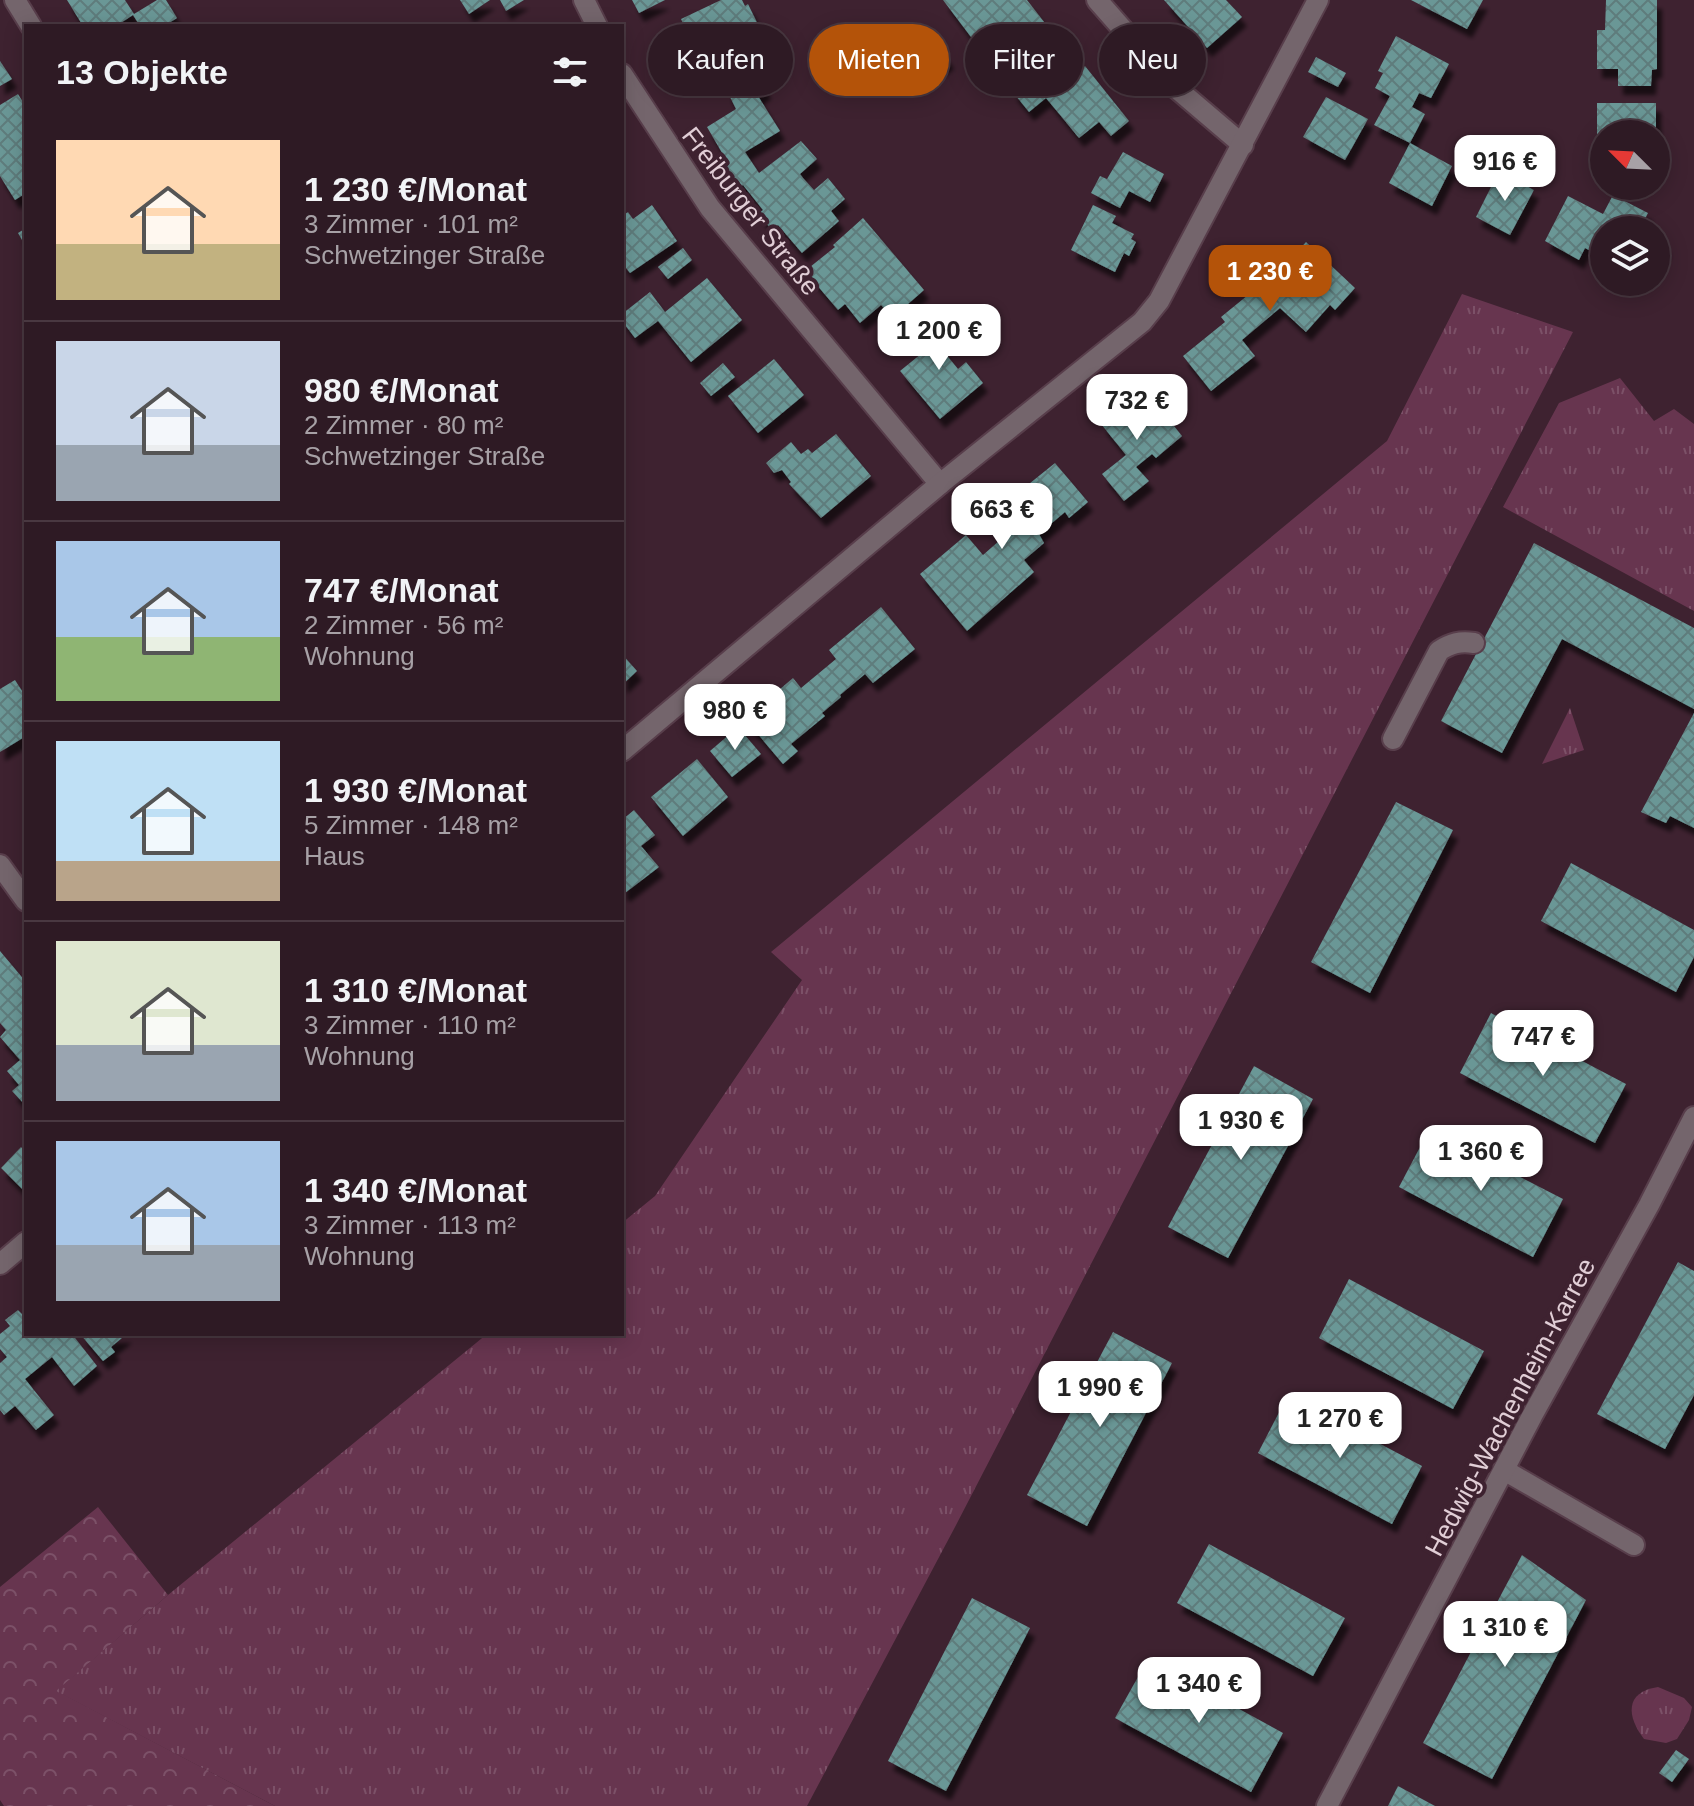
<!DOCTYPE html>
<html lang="de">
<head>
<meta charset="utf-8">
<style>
	:root { --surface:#2e1a24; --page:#36232c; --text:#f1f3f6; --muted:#a7a1a6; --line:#493841; --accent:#b45309 }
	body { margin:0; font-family:Helvetica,sans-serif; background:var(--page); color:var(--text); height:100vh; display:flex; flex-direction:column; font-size:30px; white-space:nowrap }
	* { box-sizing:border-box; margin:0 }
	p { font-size:26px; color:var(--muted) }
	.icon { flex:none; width:44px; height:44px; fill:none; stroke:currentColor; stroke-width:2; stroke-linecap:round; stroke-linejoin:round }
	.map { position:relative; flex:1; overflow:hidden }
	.drawer { position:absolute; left:24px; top:24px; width:600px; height:1312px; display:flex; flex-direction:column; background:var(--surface); border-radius:0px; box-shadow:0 4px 20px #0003,0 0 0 2px var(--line) }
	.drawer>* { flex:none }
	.top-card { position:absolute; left:648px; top:24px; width:760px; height:72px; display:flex; gap:16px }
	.needle { width:52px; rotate:294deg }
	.controls { position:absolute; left:1590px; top:120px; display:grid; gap:16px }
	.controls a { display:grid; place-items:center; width:80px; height:80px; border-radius:50%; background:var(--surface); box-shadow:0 4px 20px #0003,0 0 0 2px var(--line); font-size:40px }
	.price { position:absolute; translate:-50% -68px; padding:0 18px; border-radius:16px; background:#fff; color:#222; font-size:26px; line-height:52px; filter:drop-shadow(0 2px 4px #0008) }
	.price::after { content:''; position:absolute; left:50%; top:48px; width:24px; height:18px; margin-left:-12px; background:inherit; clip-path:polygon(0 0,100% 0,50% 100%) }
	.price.selected { background:var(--accent); color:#fff }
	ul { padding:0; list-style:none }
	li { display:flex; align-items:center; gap:24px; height:200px; padding:0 32px }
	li+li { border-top:2px solid var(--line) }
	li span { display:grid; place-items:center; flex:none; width:224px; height:160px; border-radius:0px; color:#555 }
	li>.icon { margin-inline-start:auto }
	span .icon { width:96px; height:96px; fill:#fffc; stroke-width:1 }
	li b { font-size:34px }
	h2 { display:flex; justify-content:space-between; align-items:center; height:96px; padding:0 32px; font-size:34px }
	.chip { padding:0 28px; border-radius:36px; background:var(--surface); box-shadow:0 4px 20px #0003,0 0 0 2px var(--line); font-size:28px; line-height:72px }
	.chip.selected { background:var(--accent); color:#fff }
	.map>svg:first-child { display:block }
	.forest { fill:url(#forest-crowns) }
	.park { fill:url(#park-tufts) }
	.building { fill:url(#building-cross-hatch); filter:url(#shadow) }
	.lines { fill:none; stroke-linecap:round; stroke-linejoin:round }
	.minor-casing { stroke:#583e4b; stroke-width:24 }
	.minor { stroke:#74656c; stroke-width:20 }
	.labels { text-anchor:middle; stroke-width:8; stroke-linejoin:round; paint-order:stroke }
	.street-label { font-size:26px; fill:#e1ced6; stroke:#3e2230 }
</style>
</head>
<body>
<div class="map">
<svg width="1694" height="1806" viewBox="0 0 1694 1806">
	<defs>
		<pattern id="forest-crowns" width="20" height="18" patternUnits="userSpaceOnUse" patternTransform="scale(2)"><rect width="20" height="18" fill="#67354f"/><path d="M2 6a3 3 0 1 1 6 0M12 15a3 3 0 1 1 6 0" fill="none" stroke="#7c5168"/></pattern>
		<pattern id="park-tufts" width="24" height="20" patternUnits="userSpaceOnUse" patternTransform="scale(2)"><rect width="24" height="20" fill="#67354f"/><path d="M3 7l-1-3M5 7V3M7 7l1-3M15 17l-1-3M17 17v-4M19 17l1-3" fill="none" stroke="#7c5168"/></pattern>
		<pattern id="building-cross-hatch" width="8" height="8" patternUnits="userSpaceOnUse" patternTransform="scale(2)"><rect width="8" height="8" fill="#6a9796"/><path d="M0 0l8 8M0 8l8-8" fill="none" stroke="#5f7c7c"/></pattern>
		<filter id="shadow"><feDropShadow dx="5" dy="9" stdDeviation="2" flood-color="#0009"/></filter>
	</defs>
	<rect width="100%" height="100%" fill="#3e2230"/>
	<!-- forest -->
	<polygon class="forest" points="98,1507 168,1595 57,1691 275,1806 4,1806 0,1800 0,1587"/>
	<!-- park -->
	<g class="park">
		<polygon points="1462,294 1573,332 955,1527 807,1806 275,1806 56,1691 168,1595 487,1334 622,1334 622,1223 655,1196 802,980 771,952 1387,441"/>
		<polygon points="1620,378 1654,421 1674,409 1694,424 1694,611 1503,507 1559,403"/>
		<polygon points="1570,708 1584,750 1542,764"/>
		<path d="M1658,1687L1684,1698L1692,1707L1689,1720L1677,1739L1666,1743L1644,1739C1627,1717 1624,1692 1658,1687Z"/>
	</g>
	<!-- building -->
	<g class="building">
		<polygon points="67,0 125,0 134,14 157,0 166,0 177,18 164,26 140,26 133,15 116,26 83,26"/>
		<polygon points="460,0 490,0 469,14"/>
		<polygon points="500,0 524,0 506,11"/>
		<polygon points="632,0 665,0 639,13"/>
		<polygon points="721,0 742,0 745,6 748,4 765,39 746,47 743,39 729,46 735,58 679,81 664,52 690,39 681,19"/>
		<polygon points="943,0 1027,0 1048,27 1012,54 1007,57 1003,52 994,58 978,37 974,41"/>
		<polygon points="1164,0 1226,0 1242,17 1207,48"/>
		<polygon points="1411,0 1483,0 1467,29"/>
		<polygon points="1606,0 1657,0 1657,69 1652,70 1651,86 1618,86 1618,69 1597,69 1597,30 1605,30"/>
		<polygon points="1052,33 1081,70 1085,66 1129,121 1111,136 1099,122 1079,138 1046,98 1029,112 1012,91 1029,76 1016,59"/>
		<polygon points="1396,36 1449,64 1431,98 1419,93 1412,107 1425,114 1410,143 1374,125 1390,96 1375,88 1383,73 1378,71"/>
		<polygon points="935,42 949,60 932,73 919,54"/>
		<polygon points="1316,57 1346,73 1338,87 1308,72"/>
		<polygon points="0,61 12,79 0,86"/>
		<polygon points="756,73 766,90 758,96 780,131 745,152 759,173 801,141 817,159 800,174 803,178 814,190 828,178 845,199 831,211 839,221 802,253 778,225 772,230 758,214 763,210 743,185 737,190 721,168 728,163 707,127 736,109 727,91"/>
		<polygon points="18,94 26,107 26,193 15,200 0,176 0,105"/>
		<polygon points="1326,97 1368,119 1345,160 1303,137"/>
		<polygon points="1597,103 1656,103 1656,134 1604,134 1604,142 1597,142"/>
		<polygon points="1410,143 1452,166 1432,206 1389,183"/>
		<polygon points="1123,152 1164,174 1150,202 1129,191 1120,208 1091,193 1100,176 1107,179"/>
		<polygon points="1499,171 1534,190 1510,235 1476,217"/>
		<polygon points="1613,195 1648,213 1639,230 1604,230 1604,258 1585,248 1579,260 1545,241 1568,196 1603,214"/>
		<polygon points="652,205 677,241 630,273 622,263 622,216 628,212 633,219"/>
		<polygon points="1093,205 1116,216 1112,223 1134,234 1131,239 1136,242 1129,256 1124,253 1115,272 1071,250"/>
		<polygon points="863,218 924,290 892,318 881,305 860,323 845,304 838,310 805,271 835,247 833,245"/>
		<polygon points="26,228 26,247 18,233"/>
		<polygon points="1656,241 1666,246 1656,265"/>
		<polygon points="1306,242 1355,288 1335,310 1330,305 1306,332 1280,308 1242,340 1255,356 1211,391 1183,356 1225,322 1221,317 1259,286 1262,290"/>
		<polygon points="683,248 692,260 668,279 658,267"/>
		<polygon points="707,278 742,320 691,362 658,321 635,338 622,321 622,314 650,292 665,312"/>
		<polygon points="936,312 946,326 940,331 944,335 936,342 958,369 966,362 983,383 940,419 900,371 927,349 912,333"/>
		<polygon points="774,359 804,395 758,433 728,396"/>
		<polygon points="723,363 735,377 711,396 700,383"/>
		<polygon points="1145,390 1182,436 1156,458 1152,454 1136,467 1149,481 1124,501 1102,474 1126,455 1101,424"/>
		<polygon points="836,434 871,476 821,518 789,484 791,482 782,470 774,473 766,463 791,442 801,454 808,449 812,453"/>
		<polygon points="1055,463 1088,502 1069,518 1065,512 1039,534 1044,543 1024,560 1034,572 967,631 920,574 966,535 983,555 1024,519 1009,500"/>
		<polygon points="1534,543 1694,628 1694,709 1562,639 1502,753 1441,721"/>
		<polygon points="881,607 915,649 873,683 865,674 840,695 841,697 822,713 825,716 791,744 798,751 783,764 745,719 793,678 801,688 836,659 829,650"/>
		<polygon points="622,654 637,671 622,685"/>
		<polygon points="15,680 26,697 26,736 0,752 0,689"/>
		<polygon points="1694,713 1694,828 1670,816 1666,823 1641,812"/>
		<polygon points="738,727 761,754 732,777 710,751"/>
		<polygon points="697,759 728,797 683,836 651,797"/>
		<polygon points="1396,802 1453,830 1370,993 1311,962"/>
		<polygon points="634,810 655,835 641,846 659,867 625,893 622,890 622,820"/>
		<polygon points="1571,863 1694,930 1694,957 1676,992 1541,921"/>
		<polygon points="0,951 26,982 26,1106 12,1091 19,1085 7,1071 20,1060 0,1037 6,1030 0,1023"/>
		<polygon points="1491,1013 1626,1084 1595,1143 1460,1073"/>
		<polygon points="1254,1066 1313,1099 1228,1258 1168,1227"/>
		<polygon points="1429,1130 1563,1199 1533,1257 1399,1187"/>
		<polygon points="21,1147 26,1152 26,1185 22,1189 1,1168"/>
		<polygon points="1678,1262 1694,1271 1694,1395 1665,1449 1597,1414"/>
		<polygon points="1349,1279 1484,1351 1453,1409 1319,1338"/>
		<polygon points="18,1310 23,1315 26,1312 26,1334 72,1334 97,1366 74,1386 52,1357 25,1379 54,1415 36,1430 15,1406 4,1415 0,1410 0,1363 7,1357 0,1349 0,1334 10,1326 5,1320"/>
		<polygon points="1113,1332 1172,1363 1087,1526 1027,1495"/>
		<polygon points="80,1334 127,1334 111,1347 115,1352 103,1361"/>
		<polygon points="1288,1395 1422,1466 1392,1524 1258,1453"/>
		<polygon points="1209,1544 1345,1618 1313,1676 1177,1603"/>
		<polygon points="1522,1555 1586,1600 1492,1779 1423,1743"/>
		<polygon points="972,1598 1030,1628 946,1791 888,1761"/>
		<polygon points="1148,1659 1283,1733 1251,1792 1115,1718"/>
		<polygon points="1676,1750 1689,1759 1672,1782 1659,1773"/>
		<polygon points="1398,1786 1435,1806 1388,1806"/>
	</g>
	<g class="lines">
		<defs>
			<g id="minor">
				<polyline points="15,0 31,26"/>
				<polyline points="584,0 597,26"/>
				<polyline points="1097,0 1169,82 1243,145"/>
				<polyline points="622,74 710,208 940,484"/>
				<path d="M1393,739L1439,651C1451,643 1460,641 1474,643"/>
				<polyline points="622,751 940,484 1142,322 1159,301 1318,0"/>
				<polyline points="0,865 26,901"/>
				<polyline points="0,1264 26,1242"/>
				<polyline points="1504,1470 1634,1545"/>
				<polyline points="1327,1806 1532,1416 1649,1205 1694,1117"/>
			</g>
		</defs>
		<!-- minor casing -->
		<use href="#minor" class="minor-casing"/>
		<!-- minor -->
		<use href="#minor" class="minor"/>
	</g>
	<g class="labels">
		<!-- street labels -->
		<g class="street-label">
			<text transform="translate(751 211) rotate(52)" y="9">Freiburger Straße</text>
			<text transform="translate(1510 1407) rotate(-62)" y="9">Hedwig-Wachenheim-Karree</text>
		</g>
	</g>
</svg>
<div class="controls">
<a><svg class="needle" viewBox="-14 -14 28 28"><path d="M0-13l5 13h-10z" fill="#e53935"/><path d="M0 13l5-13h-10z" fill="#a7a1a6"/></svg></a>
<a><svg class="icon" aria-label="layers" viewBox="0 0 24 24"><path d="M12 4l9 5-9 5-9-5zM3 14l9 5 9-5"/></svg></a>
</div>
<b class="price" style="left:1505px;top:203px">916 €</b>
<b class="price selected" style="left:1270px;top:313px">1 230 €</b>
<b class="price" style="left:939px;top:372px">1 200 €</b>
<b class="price" style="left:1137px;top:442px">732 €</b>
<b class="price" style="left:1002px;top:551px">663 €</b>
<b class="price" style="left:735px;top:752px">980 €</b>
<b class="price" style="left:1543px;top:1078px">747 €</b>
<b class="price" style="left:1241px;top:1162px">1 930 €</b>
<b class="price" style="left:1481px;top:1193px">1 360 €</b>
<b class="price" style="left:1100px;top:1429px">1 990 €</b>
<b class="price" style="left:1340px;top:1460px">1 270 €</b>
<b class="price" style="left:1505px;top:1669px">1 310 €</b>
<b class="price" style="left:1199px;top:1725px">1 340 €</b>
<div class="top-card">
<a class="chip">Kaufen</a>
<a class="chip selected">Mieten</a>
<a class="chip">Filter</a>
<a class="chip">Neu</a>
</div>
<section class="drawer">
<h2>13 Objekte<svg class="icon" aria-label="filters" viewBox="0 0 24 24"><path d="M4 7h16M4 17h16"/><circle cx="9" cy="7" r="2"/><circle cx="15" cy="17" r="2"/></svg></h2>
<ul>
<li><span style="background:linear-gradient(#ffd9b3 65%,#c2b280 0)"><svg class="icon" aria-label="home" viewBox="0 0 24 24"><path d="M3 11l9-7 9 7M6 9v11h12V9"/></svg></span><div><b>1 230 €/Monat</b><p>3 Zimmer · 101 m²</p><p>Schwetzinger Straße</p></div></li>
<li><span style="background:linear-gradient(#c9d6e8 65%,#9aa5b1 0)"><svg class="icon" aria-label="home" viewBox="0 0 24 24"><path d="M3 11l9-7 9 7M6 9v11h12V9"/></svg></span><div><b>980 €/Monat</b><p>2 Zimmer · 80 m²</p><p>Schwetzinger Straße</p></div></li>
<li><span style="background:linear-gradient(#a9c7e8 60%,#8fb573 0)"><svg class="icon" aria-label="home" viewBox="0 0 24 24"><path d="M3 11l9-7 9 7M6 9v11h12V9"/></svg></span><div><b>747 €/Monat</b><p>2 Zimmer · 56 m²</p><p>Wohnung</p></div></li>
<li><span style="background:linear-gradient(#bfe0f5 75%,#b9a48a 0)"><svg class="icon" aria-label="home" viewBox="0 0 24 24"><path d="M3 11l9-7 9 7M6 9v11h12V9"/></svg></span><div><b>1 930 €/Monat</b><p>5 Zimmer · 148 m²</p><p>Haus</p></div></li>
<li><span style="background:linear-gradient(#dfe7d0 65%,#9aa5b1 0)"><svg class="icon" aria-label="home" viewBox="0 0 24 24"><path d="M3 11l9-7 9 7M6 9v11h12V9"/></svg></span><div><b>1 310 €/Monat</b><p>3 Zimmer · 110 m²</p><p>Wohnung</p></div></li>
<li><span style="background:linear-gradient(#a9c7e8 65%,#9aa5b1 0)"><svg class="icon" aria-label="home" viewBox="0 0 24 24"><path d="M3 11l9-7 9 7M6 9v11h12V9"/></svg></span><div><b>1 340 €/Monat</b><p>3 Zimmer · 113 m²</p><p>Wohnung</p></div></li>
</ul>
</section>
</div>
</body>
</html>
